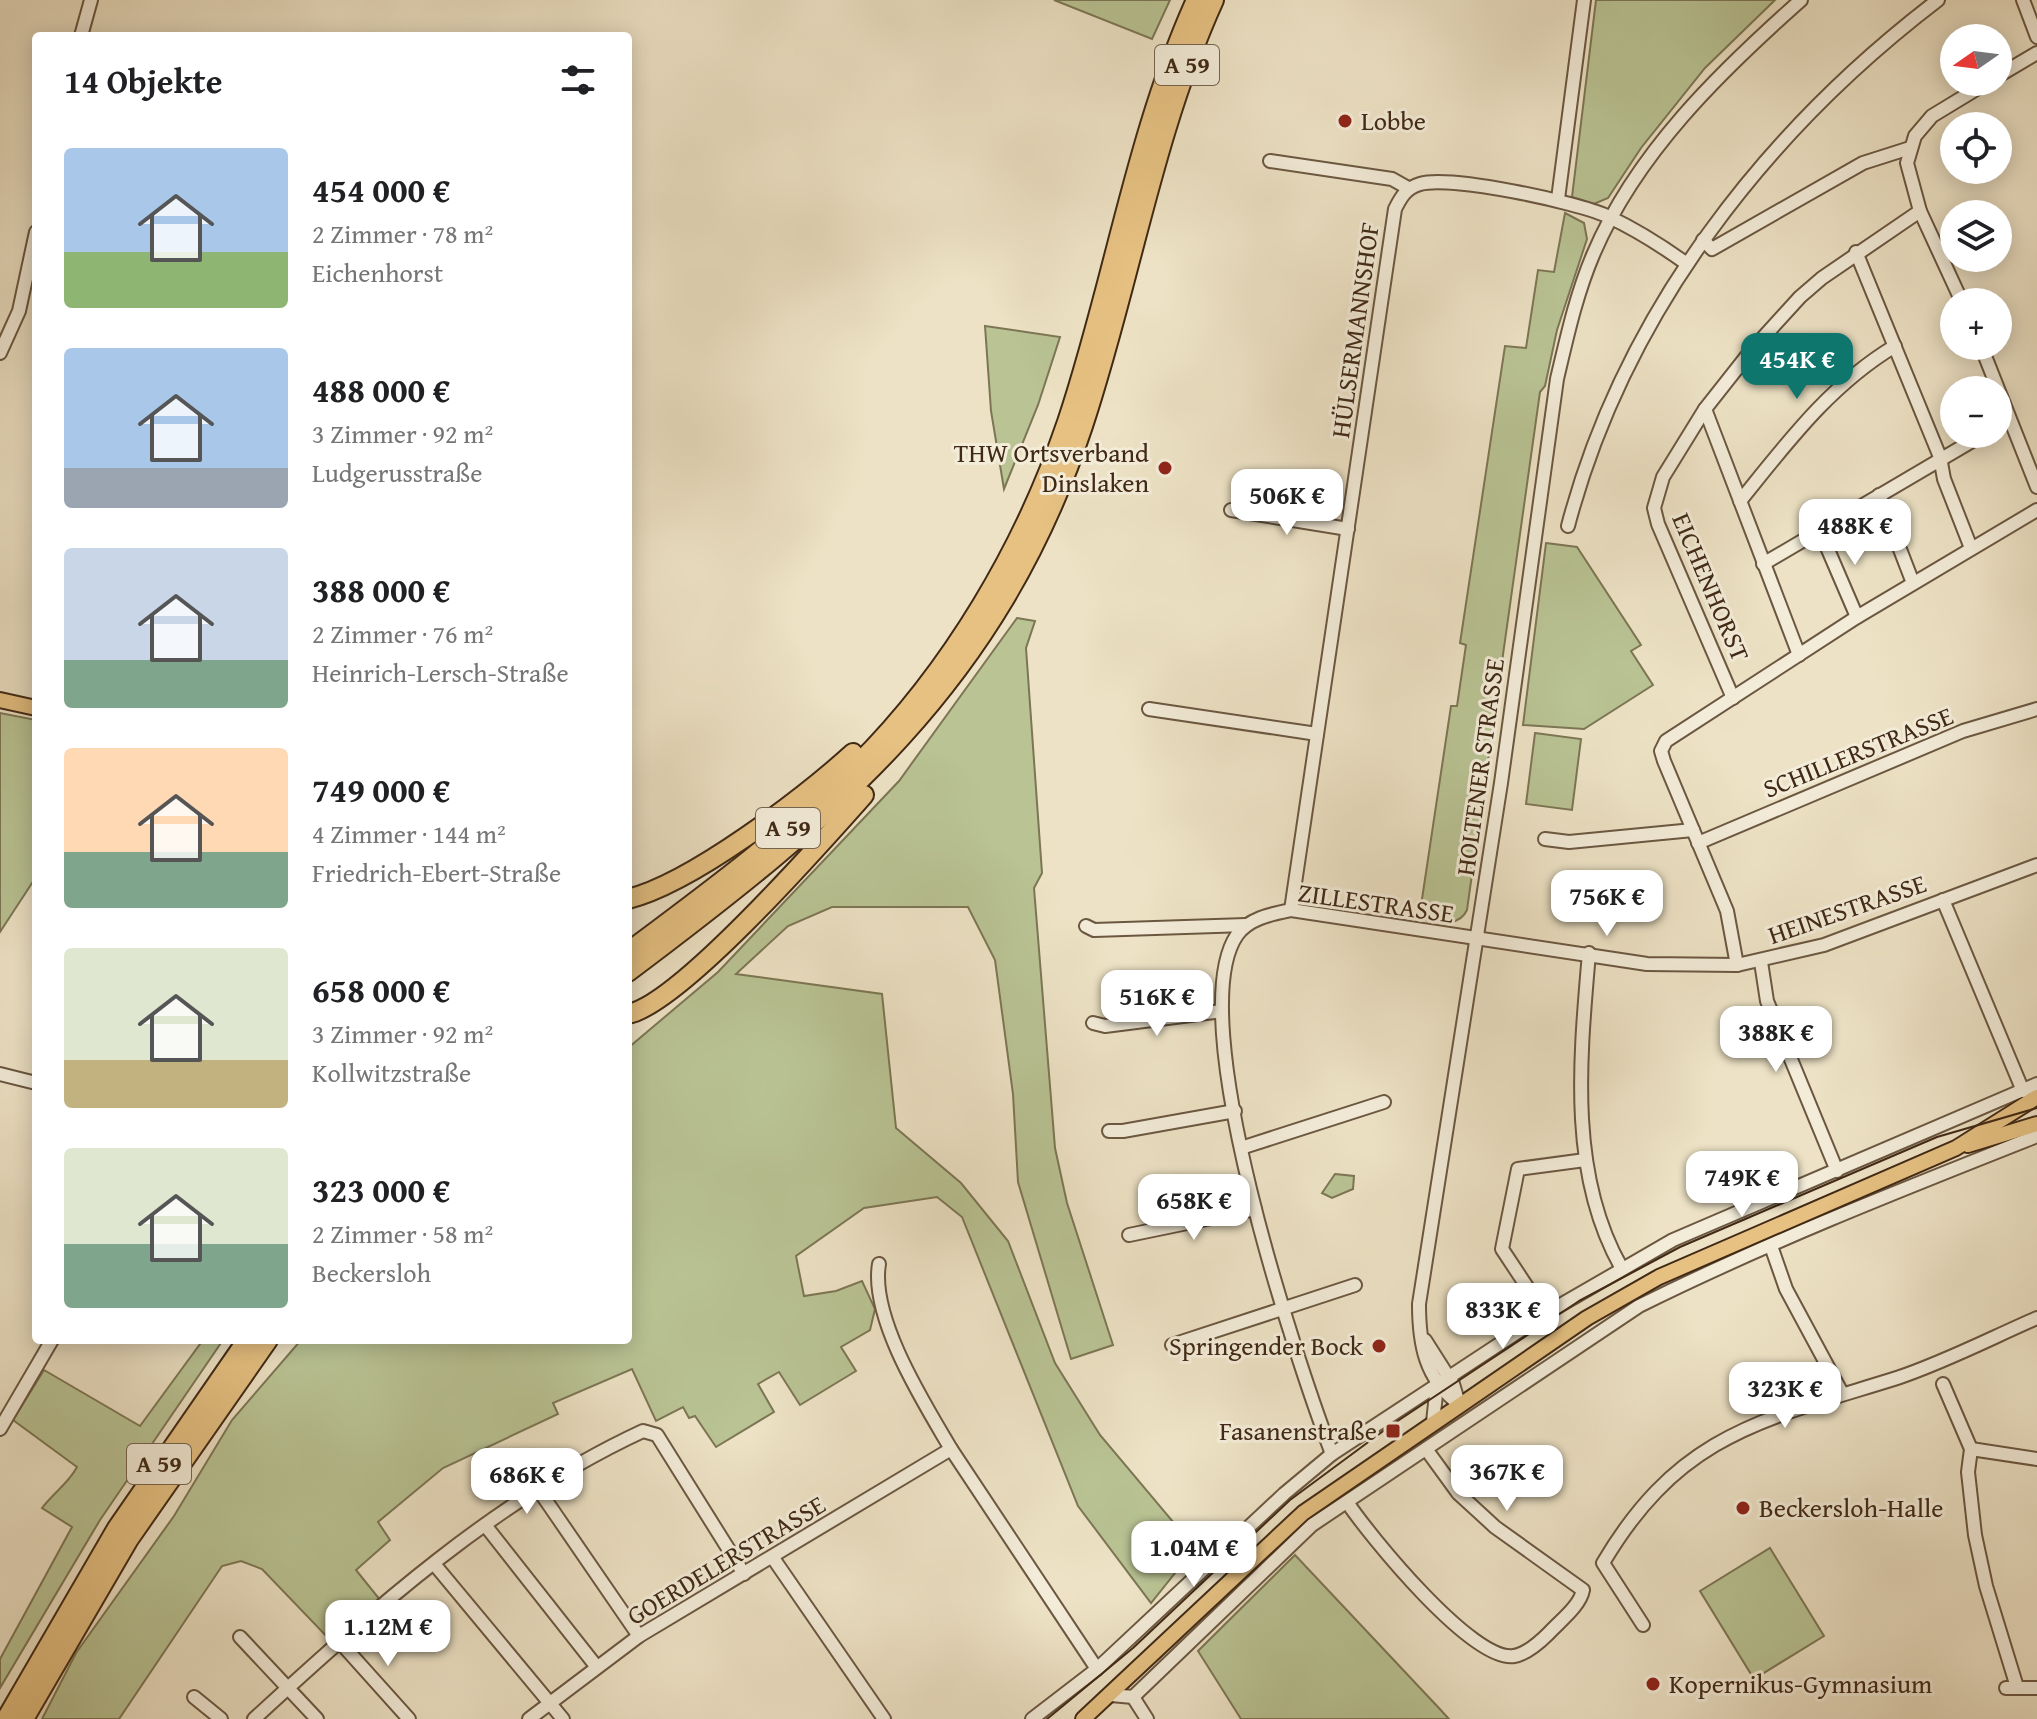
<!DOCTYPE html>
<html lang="de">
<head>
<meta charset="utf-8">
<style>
	:root { --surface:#fff; --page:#f2f2f2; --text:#202124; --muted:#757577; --accent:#0f766e }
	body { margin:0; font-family:"Gentium Book Plus",serif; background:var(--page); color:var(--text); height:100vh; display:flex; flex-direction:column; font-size:30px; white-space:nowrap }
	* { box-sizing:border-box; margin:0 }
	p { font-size:26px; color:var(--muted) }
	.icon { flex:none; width:44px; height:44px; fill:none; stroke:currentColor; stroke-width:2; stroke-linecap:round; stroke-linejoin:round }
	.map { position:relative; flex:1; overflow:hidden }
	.details { position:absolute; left:32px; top:32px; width:600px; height:1312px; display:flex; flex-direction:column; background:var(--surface); border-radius:8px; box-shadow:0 4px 20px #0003 }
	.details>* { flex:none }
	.needle { width:52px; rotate:256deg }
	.fabs { position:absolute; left:1940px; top:24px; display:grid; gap:16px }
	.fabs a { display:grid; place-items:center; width:72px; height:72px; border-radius:50%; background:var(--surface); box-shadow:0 4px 20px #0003; font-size:40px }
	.price { position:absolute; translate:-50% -68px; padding:0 18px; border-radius:16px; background:#fff; color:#222; font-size:26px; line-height:52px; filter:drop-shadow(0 2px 4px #0008) }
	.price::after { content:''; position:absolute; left:50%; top:48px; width:24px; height:18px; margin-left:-12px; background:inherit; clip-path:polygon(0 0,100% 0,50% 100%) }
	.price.selected { background:var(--accent); color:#fff }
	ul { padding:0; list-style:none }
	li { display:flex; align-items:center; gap:24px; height:200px; padding:0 32px }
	li span { display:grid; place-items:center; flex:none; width:224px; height:160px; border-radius:8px; color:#555 }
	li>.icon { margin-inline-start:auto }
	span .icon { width:96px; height:96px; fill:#fffc; stroke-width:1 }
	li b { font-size:34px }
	h2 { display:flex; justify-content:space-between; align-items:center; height:96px; padding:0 32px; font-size:34px }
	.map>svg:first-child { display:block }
	.green { fill:#b9c394; stroke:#7c7654; stroke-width:2 }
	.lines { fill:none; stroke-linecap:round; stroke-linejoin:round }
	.minor-casing { stroke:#6b5741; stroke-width:16 }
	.major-casing { stroke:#402915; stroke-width:18 }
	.highway-casing { stroke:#402915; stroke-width:22 }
	.minor { stroke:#f3ecd9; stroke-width:12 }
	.major { stroke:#e6c182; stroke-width:14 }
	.highway { stroke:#e6c182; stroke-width:18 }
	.tram { stroke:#402915; stroke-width:2 }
	.poi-dot { fill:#8f2418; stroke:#f3ecd9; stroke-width:3 }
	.labels { text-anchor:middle; stroke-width:6; stroke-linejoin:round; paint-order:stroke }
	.shield { fill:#f3ecd9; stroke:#766450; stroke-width:2 }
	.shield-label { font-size:24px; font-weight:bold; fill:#402915 }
	.poi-label { font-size:26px; fill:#402915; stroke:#f3ecd9; text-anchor:start }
	.street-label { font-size:26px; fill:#402915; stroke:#f3ecd9 }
</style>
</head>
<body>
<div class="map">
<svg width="2037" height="1719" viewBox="0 0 2037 1719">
	<rect width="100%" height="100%" fill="#ede2c5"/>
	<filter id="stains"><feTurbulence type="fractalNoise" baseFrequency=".0025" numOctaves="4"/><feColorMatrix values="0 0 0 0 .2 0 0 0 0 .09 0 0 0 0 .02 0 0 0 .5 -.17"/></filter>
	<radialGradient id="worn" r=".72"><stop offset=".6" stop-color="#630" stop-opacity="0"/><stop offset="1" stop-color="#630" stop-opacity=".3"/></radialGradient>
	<!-- green -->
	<g class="green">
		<polygon points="1054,0 1170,0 1152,39"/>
		<polygon points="1596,0 1775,0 1705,68 1641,148 1608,198 1594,204 1572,197"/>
		<path d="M1565,213L1584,223L1587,239L1557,330L1545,386L1540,392L1467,910C1458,929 1436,921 1419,919L1451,706H1457L1466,645L1460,643L1505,346L1526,348L1538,270L1554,272Z"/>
		<polygon points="985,326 1060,337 1038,405 1004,489 991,411"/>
		<polygon points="1546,543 1577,547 1641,645 1631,651 1653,685 1584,729 1523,725"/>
		<polygon points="1017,618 1035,621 1026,648 1042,873 1034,888 1055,1148 1067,1203 1113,1345 1071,1359 1018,1182 1013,1094 995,960 968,907 832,907 788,926 736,974 882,994 896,1128 961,1183 1008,1241 1055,1363 1100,1435 1195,1548 1151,1603 1078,1506 962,1217 937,1197 864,1208 796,1256 804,1296 836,1291 862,1281 875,1309 870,1330 841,1347 856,1371 800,1405 779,1372 758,1384 774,1412 716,1447 695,1416 689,1418 683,1407 656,1421 632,1369 553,1403 558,1414 443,1468 378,1522 390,1540 356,1570 381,1601 331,1641 262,1569 241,1561 222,1566 119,1719 42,1719 76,1653 174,1516 232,1420 301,1340 628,1340 628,1048 718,972 899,781"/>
		<polygon points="0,713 36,720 36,877 0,932"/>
		<polygon points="1535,733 1581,739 1572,810 1526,804"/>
		<polygon points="1335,1174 1354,1176 1353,1189 1332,1198 1322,1193"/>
		<path d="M203,1340H223L100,1520L0,1688V1659L72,1527L42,1508C54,1492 68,1484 77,1467L13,1420L44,1370L140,1426Z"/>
		<polygon points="1770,1548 1824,1636 1754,1679 1700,1591"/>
		<polygon points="1295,1555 1437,1706 1449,1719 1241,1719 1198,1651"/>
	</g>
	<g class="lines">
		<defs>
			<g id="minor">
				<polyline points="2023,0 2037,37"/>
				<polyline points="81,36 91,0"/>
				<polyline points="1998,76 2037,53"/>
				<polyline points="1270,161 1392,179 1408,188"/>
				<polyline points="1558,199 1584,0"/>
				<polyline points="1703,240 1712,249 1863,163 1910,148"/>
				<polyline points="1856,252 1940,457 1944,479 1971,548"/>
				<polyline points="1962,302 1920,211 1907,163 1915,136 1932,116 1988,82"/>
				<polyline points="1981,346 2037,487"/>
				<polyline points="0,353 19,311 36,232"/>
				<polyline points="1705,409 1799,655"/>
				<polyline points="1879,495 1913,583"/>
				<path d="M1740,501C1787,443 1830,385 1895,346"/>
				<polyline points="1231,510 1348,529"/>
				<path d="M1568,526C1624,313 1765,132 1938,0"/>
				<polyline points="1820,531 1857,617"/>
				<polyline points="1763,564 1984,434"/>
				<polyline points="1733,698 1658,524 1654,508 1663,477 1705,409 1750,352 1800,297 1822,278 1920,211"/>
				<polyline points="1149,709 1317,734"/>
				<polyline points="1545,839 1569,842 1693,830"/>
				<polyline points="1698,843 1963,731 2037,709"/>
				<polyline points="1943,900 2023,1091"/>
				<path d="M1291,910L1395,209C1401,197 1406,188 1420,184C1450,175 1576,202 1607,216C1635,229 1662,246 1687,264"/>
				<polyline points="1086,926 1094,930 1246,925"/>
				<path d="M1589,953C1580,1058 1568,1173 1621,1267"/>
				<polyline points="1761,962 1767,1001 1837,1171"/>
				<polyline points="1737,965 1727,911 1664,761 1661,751 1666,741 1857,617 2037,510"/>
				<polyline points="1093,1023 1105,1026 1222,1011"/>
				<polyline points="0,1074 36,1083"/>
				<polyline points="1109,1131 1123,1131 1235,1111"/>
				<polyline points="1241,1148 1384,1102"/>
				<polyline points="1129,1235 1255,1209"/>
				<polyline points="1771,1246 1786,1289 1842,1393"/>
				<path d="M879,1264C870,1318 924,1403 951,1449"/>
				<polyline points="1545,1314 1502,1249 1518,1169 1585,1160"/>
				<polyline points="1425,1340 1453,1384 1459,1404"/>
				<polyline points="1172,1345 1355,1285"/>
				<polyline points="1943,1384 1971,1449 1968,1472 1975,1535 1986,1586 2017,1687"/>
				<path d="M1459,1404C1425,1379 1419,1344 1419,1304L1501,783L1557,379C1567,337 1576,295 1593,255C1636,153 1720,72 1801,0"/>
				<polyline points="1433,1422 1437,1385"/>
				<polyline points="0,1429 52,1340"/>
				<polyline points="1971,1449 2037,1459"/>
				<path d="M1332,1454C1297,1362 1181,1016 1237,935C1249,918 1272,914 1291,910L1647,964L1737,965L1824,945L2037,865"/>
				<polyline points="536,1486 639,1636"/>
				<path d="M1347,1502C1369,1535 1473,1663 1514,1656C1526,1654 1541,1641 1549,1633C1560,1621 1580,1606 1583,1590L1495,1527L1458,1493L1426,1449"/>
				<polyline points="485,1525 596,1666"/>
				<polyline points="773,1558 884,1719"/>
				<polyline points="435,1565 563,1719"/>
				<path d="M1643,1625L1603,1563C1680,1433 1763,1420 1897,1378C1945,1362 1991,1338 2037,1318"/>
				<polyline points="240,1637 317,1719"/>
				<polyline points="339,1641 409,1719"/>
				<polyline points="2006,1688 2037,1688"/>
				<path d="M1111,1695L1133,1697L1312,1525L1639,1306C1768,1242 1903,1189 2037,1136"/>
				<polyline points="194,1697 221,1719"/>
				<polyline points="1133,1697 1147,1719"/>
				<path d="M254,1719C373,1610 496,1499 643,1431L657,1435L744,1574"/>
				<polyline points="529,1719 639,1636 951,1449 1097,1669"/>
				<polyline points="1032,1719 1097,1669 1284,1494 1332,1454 1545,1314 1673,1240 2037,1084"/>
			</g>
			<g id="major">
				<polyline points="0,700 36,708"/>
				<polyline points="1968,1145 2037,1124"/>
				<polyline points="1083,1719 1303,1513 1587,1318 1659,1277 1956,1148 2037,1097"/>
			</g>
			<g id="highway">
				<path d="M628,899C692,883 803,798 853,753"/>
				<path d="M628,952C707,893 787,834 857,765C952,670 1024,548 1067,422C1114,282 1135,135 1196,0"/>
				<path d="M628,972C837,815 997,684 1083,426C1130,285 1152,137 1214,0"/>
				<path d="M628,1014C680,1004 823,841 864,795"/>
				<polyline points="6,1719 117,1528 247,1340"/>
				<polyline points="24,1719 129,1539 268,1340"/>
			</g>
		</defs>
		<!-- minor casing -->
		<use href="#minor" class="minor-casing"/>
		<!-- major casing -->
		<use href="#major" class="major-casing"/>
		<!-- highway casing -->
		<use href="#highway" class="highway-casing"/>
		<!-- minor -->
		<use href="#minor" class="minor"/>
		<!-- major -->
		<use href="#major" class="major"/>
		<!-- highway -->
		<use href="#highway" class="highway"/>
		<!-- tram -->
		<polyline class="tram" points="1047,1719 1133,1648 1290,1500 1390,1426 1579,1301 1680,1247 1937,1137 2037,1108"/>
	</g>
	<!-- markers -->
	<g class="poi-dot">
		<circle cx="1345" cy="121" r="8"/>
		<circle cx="1165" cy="468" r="8"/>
		<circle cx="1379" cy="1346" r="8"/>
		<rect x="1385" y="1423" width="16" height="16" rx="4"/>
		<circle cx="1743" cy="1508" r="8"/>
		<circle cx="1653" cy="1684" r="8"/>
	</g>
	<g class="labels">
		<!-- shield labels -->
		<g class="shield">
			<rect x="1155" y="45" width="64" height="40" rx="6"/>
			<rect x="756" y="808" width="64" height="40" rx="6"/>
			<rect x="127" y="1444" width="64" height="40" rx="6"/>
		</g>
		<g class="shield-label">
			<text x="1187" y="73">A 59</text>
			<text x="788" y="836">A 59</text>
			<text x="159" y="1472">A 59</text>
		</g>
		<!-- poi labels -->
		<g class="poi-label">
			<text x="1361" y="130">Lobbe</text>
			<text x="1149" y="462" text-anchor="end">THW Ortsverband<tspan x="1149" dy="30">Dinslaken</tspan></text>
			<text x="1363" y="1355" text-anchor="end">Springender Bock</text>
			<text x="1377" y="1440" text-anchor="end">Fasanenstraße</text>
			<text x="1759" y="1517">Beckersloh-Halle</text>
			<text x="1669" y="1693">Kopernikus-Gymnasium</text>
		</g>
		<!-- street labels -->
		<g class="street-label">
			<text transform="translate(1355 330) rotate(-82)" y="9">HÜLSERMANNSHOF</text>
			<text transform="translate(1711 587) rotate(67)" y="9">EICHENHORST</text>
			<text transform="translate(1858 752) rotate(-22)" y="9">SCHILLERSTRASSE</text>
			<text transform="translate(1480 767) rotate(-82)" y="9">HOLTENER STRASSE</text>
			<text transform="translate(1376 903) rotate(8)" y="9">ZILLESTRASSE</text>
			<text transform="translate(1847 909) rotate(-19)" y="9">HEINESTRASSE</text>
			<text transform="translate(726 1560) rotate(-31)" y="9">GOERDELERSTRASSE</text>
		</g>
	</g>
	<rect width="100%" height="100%" filter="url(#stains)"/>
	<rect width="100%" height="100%" fill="url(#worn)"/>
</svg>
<div class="fabs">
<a><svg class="needle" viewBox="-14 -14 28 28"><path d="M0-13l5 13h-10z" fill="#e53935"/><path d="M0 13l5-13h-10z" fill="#757577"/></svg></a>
<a><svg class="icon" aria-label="locate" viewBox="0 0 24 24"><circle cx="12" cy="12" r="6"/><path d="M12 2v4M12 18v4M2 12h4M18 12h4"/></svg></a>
<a><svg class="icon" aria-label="layers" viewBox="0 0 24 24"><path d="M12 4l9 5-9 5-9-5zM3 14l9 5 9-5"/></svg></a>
<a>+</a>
<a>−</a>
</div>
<b class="price selected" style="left:1797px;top:401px">454K €</b>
<b class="price" style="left:1287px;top:537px">506K €</b>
<b class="price" style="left:1855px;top:567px">488K €</b>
<b class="price" style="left:1607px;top:938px">756K €</b>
<b class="price" style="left:1157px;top:1038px">516K €</b>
<b class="price" style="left:1776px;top:1074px">388K €</b>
<b class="price" style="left:1742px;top:1219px">749K €</b>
<b class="price" style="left:1194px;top:1242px">658K €</b>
<b class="price" style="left:1503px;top:1351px">833K €</b>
<b class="price" style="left:1785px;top:1430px">323K €</b>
<b class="price" style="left:1507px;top:1513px">367K €</b>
<b class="price" style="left:527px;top:1516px">686K €</b>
<b class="price" style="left:1194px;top:1589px">1.04M €</b>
<b class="price" style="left:388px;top:1668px">1.12M €</b>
<section class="details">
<h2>14 Objekte<svg class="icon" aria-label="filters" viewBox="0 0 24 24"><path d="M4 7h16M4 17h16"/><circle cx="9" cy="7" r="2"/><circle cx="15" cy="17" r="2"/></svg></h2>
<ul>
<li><span style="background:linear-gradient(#a9c7e8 65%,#8fb573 0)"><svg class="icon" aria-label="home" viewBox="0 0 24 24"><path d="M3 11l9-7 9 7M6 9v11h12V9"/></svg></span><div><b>454 000 €</b><p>2 Zimmer · 78 m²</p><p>Eichenhorst</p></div></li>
<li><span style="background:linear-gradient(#a9c7e8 75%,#9aa5b1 0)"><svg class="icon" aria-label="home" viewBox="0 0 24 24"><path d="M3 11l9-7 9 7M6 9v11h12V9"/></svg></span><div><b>488 000 €</b><p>3 Zimmer · 92 m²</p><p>Ludgerusstraße</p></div></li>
<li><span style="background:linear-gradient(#c9d6e8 70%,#7fa58c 0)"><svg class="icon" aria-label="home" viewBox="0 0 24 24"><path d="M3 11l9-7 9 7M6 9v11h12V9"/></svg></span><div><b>388 000 €</b><p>2 Zimmer · 76 m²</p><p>Heinrich-Lersch-Straße</p></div></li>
<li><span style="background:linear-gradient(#ffd9b3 65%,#7fa58c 0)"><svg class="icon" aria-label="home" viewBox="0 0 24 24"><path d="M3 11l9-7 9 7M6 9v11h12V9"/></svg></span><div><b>749 000 €</b><p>4 Zimmer · 144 m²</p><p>Friedrich-Ebert-Straße</p></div></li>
<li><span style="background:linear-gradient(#dfe7d0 70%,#c2b280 0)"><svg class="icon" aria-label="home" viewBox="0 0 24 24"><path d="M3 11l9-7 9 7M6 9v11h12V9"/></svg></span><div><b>658 000 €</b><p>3 Zimmer · 92 m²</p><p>Kollwitzstraße</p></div></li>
<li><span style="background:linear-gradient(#dfe7d0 60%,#7fa58c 0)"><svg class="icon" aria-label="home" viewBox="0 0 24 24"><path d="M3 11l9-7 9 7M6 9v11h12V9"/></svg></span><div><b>323 000 €</b><p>2 Zimmer · 58 m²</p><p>Beckersloh</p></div></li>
</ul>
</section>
</div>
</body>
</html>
